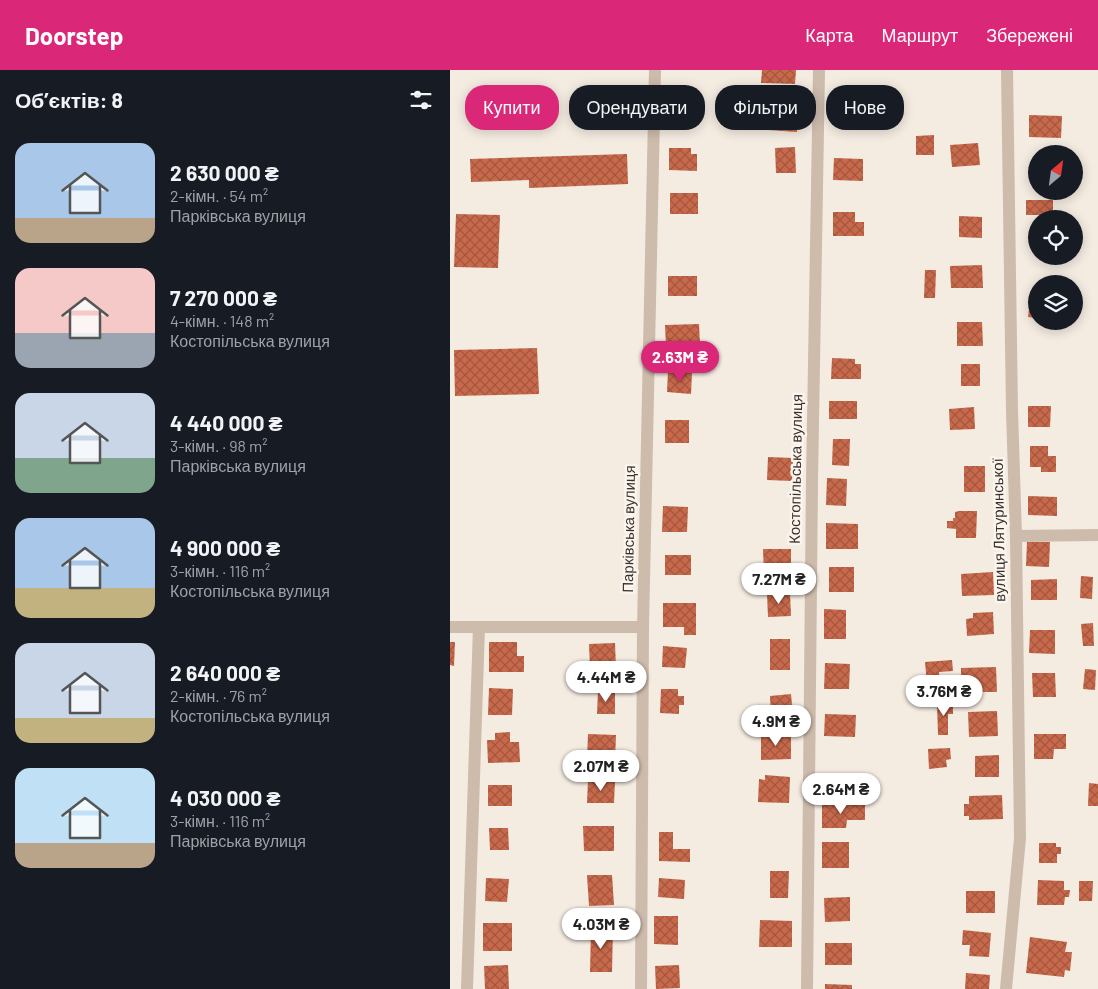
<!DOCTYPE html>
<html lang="uk">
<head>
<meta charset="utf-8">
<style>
	:root { --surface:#171b24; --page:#20242c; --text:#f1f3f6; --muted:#9ea1a6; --accent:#db2777 }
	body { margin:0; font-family:Barlow,sans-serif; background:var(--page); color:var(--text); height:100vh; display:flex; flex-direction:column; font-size:19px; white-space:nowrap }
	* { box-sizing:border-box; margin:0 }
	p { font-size:16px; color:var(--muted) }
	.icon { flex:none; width:28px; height:28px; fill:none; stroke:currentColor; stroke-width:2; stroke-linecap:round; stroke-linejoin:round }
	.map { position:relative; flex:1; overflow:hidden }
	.panel { display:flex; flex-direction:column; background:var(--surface); width:450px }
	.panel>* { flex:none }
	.hud { position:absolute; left:15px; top:15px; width:475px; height:45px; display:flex; gap:10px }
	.needle { width:32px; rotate:29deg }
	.fabs { position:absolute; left:578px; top:75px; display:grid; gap:10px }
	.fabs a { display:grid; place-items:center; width:55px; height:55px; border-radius:50%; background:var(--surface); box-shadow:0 2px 12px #0003; font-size:25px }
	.price { position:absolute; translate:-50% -42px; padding:0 11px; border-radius:18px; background:#fff; color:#222; font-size:16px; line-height:32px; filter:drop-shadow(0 1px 2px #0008) }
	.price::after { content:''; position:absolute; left:50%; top:30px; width:15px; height:11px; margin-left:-8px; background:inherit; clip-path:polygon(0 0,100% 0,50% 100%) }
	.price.on { background:var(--accent); color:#fff }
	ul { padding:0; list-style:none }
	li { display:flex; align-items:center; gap:15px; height:125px; padding:0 15px }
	li span { display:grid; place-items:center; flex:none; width:140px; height:100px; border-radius:15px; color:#555 }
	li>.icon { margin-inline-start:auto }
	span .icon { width:60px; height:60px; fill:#fffc; stroke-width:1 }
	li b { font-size:21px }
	h2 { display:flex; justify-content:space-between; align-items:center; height:60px; padding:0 15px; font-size:21px }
	.tag { padding:0 18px; border-radius:20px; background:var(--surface); box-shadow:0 2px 12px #0003; font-size:18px; line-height:45px }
	.tag.on { background:var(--accent); color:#fff }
	header { display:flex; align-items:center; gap:30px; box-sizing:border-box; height:70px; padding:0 25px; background:var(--accent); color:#fff }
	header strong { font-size:24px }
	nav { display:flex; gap:28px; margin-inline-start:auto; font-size:18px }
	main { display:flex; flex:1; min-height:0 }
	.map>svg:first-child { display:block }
	.building { fill:url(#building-cross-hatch) }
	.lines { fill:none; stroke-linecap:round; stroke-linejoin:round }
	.minor { stroke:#cdbbac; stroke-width:12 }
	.labels { text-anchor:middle; stroke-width:5; stroke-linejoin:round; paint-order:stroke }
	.street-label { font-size:15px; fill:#3b302b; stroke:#fbf5ee }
</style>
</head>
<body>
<header>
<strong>Doorstep</strong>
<nav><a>Карта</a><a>Маршрут</a><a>Збережені</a></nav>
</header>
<main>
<section class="panel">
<h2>Об’єктів: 8<svg class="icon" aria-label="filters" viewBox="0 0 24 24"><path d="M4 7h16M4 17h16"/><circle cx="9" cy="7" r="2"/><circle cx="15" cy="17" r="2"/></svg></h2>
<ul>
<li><span style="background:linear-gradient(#a9c7e8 75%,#b9a48a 0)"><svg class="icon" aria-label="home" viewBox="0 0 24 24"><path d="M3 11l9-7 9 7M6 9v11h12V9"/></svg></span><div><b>2 630 000 ₴</b><p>2-кімн. · 54 m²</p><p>Парківська вулиця</p></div></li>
<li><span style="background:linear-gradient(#f6c9c9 65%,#9aa5b1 0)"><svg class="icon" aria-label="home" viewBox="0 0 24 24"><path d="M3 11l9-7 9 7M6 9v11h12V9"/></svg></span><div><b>7 270 000 ₴</b><p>4-кімн. · 148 m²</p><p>Костопільська вулиця</p></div></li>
<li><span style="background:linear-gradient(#c9d6e8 65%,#7fa58c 0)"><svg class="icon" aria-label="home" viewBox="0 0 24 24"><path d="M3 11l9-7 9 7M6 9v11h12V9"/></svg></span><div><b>4 440 000 ₴</b><p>3-кімн. · 98 m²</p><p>Парківська вулиця</p></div></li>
<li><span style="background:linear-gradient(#a9c7e8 70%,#c2b280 0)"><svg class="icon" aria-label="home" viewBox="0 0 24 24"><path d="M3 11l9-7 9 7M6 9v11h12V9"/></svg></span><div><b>4 900 000 ₴</b><p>3-кімн. · 116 m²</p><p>Костопільська вулиця</p></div></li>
<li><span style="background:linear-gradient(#c9d6e8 75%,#c2b280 0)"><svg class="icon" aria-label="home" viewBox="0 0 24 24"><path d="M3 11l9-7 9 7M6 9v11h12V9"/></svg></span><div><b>2 640 000 ₴</b><p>2-кімн. · 76 m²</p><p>Костопільська вулиця</p></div></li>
<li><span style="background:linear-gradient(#bfe0f5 75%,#b9a48a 0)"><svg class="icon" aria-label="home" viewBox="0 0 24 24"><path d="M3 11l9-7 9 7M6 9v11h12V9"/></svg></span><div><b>4 030 000 ₴</b><p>3-кімн. · 116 m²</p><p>Парківська вулиця</p></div></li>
</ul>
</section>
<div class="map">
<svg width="648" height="919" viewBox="0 0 648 919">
	<defs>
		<pattern id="building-cross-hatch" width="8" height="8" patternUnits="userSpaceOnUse" patternTransform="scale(1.25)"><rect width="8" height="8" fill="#c8694b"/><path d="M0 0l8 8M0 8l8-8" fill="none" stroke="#a4573f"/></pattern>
	</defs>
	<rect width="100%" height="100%" fill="#f4ebe1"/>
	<!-- building -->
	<g class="building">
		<polygon points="312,0 346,0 345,14 311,13"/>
		<polygon points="381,30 408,30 408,36 412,36 412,43 409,43 409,52 381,52"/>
		<polygon points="319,34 348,35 347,62 318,60"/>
		<polygon points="579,45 612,46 611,68 579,67"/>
		<polygon points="484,65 484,85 466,85 466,66"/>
		<polygon points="528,73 530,95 502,97 500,75"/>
		<polygon points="345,77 346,103 326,103 325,78"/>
		<polygon points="219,78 241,78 241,84 247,84 247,101 219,100"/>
		<polygon points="177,84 178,114 79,118 79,110 21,112 20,89"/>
		<polygon points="384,88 413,89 413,111 383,110"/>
		<rect x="220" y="123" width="28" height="21"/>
		<rect x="576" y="130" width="27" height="15"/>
		<polygon points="383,142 405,142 405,152 414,152 414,166 383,166"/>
		<polygon points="6,144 50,145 48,198 4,197"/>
		<polygon points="509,146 532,147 532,168 509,167"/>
		<polygon points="532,195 533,218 501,218 500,196"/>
		<polygon points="475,200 486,200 485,228 474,228"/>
		<rect x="218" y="206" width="29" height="20"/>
		<polygon points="581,224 586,225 586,248 578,247"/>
		<polygon points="507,252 532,252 533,276 507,276"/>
		<polygon points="249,254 250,274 216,276 215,255"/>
		<polygon points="87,278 89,324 5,326 4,280"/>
		<polygon points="382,288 405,289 405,294 411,294 411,309 381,309"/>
		<rect x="511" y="294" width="19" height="22"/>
		<polygon points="218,301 242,303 241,324 217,322"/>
		<rect x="379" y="331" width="28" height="18"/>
		<polygon points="578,336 601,336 600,357 578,357"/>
		<polygon points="524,337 525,359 500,360 499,339"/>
		<rect x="215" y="350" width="24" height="23"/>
		<polygon points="383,369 400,369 399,396 382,395"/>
		<polygon points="580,376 598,376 598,386 606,386 606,402 591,402 591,397 580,397"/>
		<polygon points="318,387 343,388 342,411 317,410"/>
		<rect x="514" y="396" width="21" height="26"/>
		<polygon points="377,408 397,409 396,436 376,435"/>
		<polygon points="578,426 607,427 607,446 578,445"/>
		<polygon points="213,436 238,437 237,462 212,462"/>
		<polygon points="509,441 527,441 526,468 506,468 506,459 497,458 497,451 503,451 503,448 505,448 505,442"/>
		<polygon points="376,453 408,454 408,479 376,479"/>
		<polygon points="577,472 600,472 599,497 576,496"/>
		<polygon points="313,479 341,479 341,505 314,506"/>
		<rect x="215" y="485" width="26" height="20"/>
		<rect x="379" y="497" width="25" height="25"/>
		<polygon points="543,502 544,525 512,526 511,504"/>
		<polygon points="631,506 643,507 642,529 630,528"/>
		<polygon points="607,509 607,530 581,530 581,510"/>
		<polygon points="340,523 341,546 318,547 317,524"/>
		<polygon points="213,533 246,533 246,565 234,565 234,557 213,557"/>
		<polygon points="374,539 396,540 396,569 374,569"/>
		<polygon points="543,542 544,564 517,566 516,549 523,548 523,543"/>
		<polygon points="643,553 644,576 633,576 631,554"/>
		<polygon points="580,560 605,560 605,584 579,583"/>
		<rect x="320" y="569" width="20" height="31"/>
		<polygon points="0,572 5,572 4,596 0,595"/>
		<polygon points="39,572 67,572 67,586 74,586 74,602 39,602"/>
		<polygon points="165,573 166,598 140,599 139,574"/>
		<polygon points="213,576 237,578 235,598 212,597"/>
		<polygon points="502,590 503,601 489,602 491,623 478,625 475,592"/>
		<polygon points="375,593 400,594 399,619 374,619"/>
		<polygon points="546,597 547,622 511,622 511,598"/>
		<polygon points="635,599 646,600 645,620 633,619"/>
		<polygon points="582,603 605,603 606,627 583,627"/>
		<polygon points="39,618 63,619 62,645 38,645"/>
		<polygon points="211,619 228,619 228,626 234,626 234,635 229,635 229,644 210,643"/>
		<polygon points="148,622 165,623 165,644 147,644"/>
		<polygon points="341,624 343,646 321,647 320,626"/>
		<polygon points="487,633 503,633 503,644 498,644 498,665 488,665"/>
		<polygon points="547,641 548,666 519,667 518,642"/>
		<polygon points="375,644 406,645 405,667 374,666"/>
		<polygon points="60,662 60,672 69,672 70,692 38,693 37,670 45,670 45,663"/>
		<polygon points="138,664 166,665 165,691 137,690"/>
		<polygon points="341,664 341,689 311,690 311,665"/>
		<polygon points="584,664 616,664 616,679 604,679 603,689 584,689"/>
		<polygon points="500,678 501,689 496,690 497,697 479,699 478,679"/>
		<polygon points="549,685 549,707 525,707 525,686"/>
		<polygon points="315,705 340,707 339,733 308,732 309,709 315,710"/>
		<polygon points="138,710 165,711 164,733 137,733"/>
		<polygon points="639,713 648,714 648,736 638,736"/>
		<rect x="38" y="715" width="24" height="21"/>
		<polygon points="552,725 553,749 519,750 519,746 514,746 514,734 519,734 519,726"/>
		<polygon points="372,735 415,735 415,750 397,750 396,758 372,758"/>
		<polygon points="133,756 164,756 164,781 134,781"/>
		<polygon points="39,758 58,758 59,780 40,780"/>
		<polygon points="209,762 223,762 223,779 240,779 240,792 209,791"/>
		<rect x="372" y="772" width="27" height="26"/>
		<polygon points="589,773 606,773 606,777 611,777 611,784 607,784 607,793 589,793"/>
		<polygon points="320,801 339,801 338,828 320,828"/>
		<polygon points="137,805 162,805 164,835 139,836"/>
		<polygon points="36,808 59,809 57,832 35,831"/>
		<polygon points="209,808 235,810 234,829 208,827"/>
		<polygon points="588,810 614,811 614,820 620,820 619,827 615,827 614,835 587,835"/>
		<polygon points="629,811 643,811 642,831 629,831"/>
		<rect x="516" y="821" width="29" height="22"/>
		<polygon points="400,827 400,851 375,852 374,828"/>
		<polygon points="204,846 228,846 228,875 204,874"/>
		<polygon points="310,850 342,851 342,877 309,877"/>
		<rect x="33" y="853" width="29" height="28"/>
		<polygon points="141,858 163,858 162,902 140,902"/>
		<polygon points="513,860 541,863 539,887 519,886 520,875 512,875"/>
		<polygon points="580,867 617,872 615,882 622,882 620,901 615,900 614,907 576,903"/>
		<rect x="375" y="873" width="27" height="22"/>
		<polygon points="58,895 59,919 35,919 34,896"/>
		<polygon points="229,895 230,918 206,919 205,896"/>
		<polygon points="516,903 540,905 539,919 515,919"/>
		<polygon points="375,914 402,915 402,919 375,919"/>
	</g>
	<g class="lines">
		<!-- minor -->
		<g class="minor">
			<polyline points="566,466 648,465"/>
			<polyline points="0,557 193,557"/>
			<polyline points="17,919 29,557"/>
			<polyline points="191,919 193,557 205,0"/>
			<polyline points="357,919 362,411 369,0"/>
			<polyline points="556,919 570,768 566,466 562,341 557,0"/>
		</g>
	</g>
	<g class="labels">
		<!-- street labels -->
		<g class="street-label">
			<text transform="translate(346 399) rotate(-89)" y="5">Костопільська вулиця</text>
			<text transform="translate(179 459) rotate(-89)" y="5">Парківська вулиця</text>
			<text transform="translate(549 460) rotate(-91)" y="5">вулиця Лятуринської</text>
		</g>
	</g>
</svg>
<div class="fabs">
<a><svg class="needle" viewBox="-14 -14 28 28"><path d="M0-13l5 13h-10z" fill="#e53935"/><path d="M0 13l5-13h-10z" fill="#9ea1a6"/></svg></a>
<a><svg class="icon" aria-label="locate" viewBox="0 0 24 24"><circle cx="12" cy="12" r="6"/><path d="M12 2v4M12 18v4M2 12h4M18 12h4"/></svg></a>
<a><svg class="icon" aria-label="layers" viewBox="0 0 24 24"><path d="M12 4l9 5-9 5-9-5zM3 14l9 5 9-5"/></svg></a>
</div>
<b class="price on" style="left:230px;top:313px">2.63M ₴</b>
<b class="price" style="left:329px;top:535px">7.27M ₴</b>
<b class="price" style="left:156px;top:633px">4.44M ₴</b>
<b class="price" style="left:494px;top:647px">3.76M ₴</b>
<b class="price" style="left:326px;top:677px">4.9M ₴</b>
<b class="price" style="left:151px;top:722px">2.07M ₴</b>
<b class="price" style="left:391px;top:745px">2.64M ₴</b>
<b class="price" style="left:151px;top:880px">4.03M ₴</b>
<div class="hud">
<a class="tag on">Купити</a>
<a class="tag">Орендувати</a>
<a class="tag">Фільтри</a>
<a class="tag">Нове</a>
</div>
</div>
</main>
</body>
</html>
